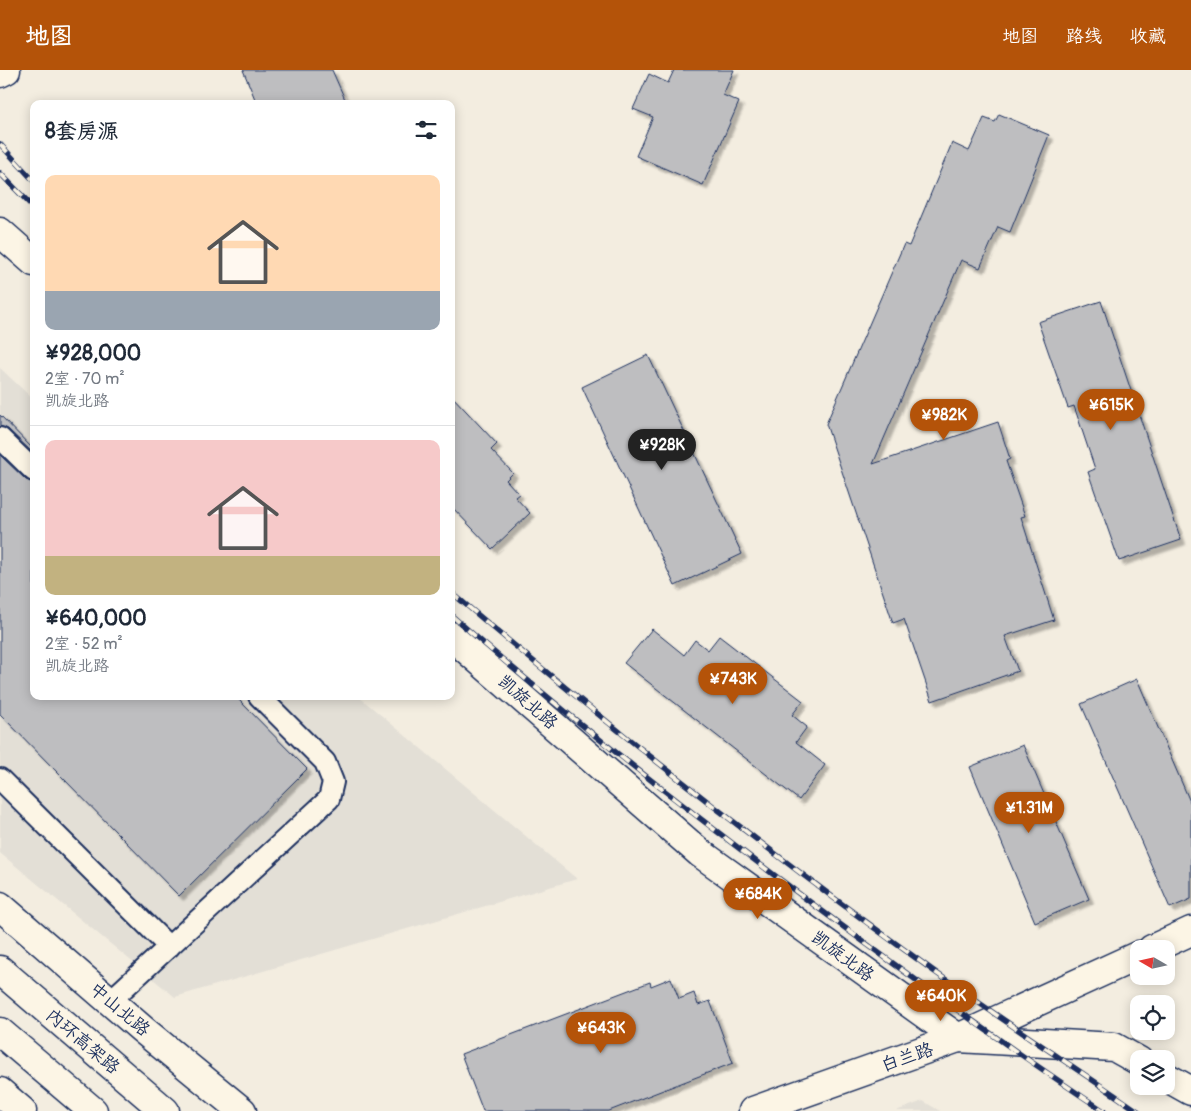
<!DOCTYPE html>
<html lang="zh">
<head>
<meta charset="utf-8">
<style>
	:root { --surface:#fff; --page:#f2f2f3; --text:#1f2937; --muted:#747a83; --line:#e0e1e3; --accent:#b45309 }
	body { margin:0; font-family:Pangolin,"LXGW WenKai TC",sans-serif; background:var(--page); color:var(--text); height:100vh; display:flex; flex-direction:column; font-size:19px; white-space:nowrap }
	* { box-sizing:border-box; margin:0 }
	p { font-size:16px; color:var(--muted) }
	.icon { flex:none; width:28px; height:28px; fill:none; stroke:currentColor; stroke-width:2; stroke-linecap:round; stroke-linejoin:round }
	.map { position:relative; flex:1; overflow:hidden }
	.panel { position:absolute; left:30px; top:30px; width:425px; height:600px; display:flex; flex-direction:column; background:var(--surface); border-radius:10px; box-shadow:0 2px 12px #0003 }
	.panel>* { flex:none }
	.needle { width:32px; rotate:279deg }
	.buttons { position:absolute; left:1130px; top:870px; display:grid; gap:10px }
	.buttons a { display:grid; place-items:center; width:45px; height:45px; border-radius:10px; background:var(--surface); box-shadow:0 2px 12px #0003; font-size:25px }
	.price { position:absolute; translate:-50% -42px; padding:0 11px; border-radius:18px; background:var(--accent); color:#fff; font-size:16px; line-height:32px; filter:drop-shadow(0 1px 2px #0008) }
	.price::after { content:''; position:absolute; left:50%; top:30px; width:15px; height:11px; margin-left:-8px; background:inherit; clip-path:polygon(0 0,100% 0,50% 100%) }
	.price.current { background:#222; color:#fff }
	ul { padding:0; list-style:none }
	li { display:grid; align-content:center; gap:10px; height:265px; padding:0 15px }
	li+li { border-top:1px solid var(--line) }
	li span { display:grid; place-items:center; height:155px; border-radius:10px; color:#555 }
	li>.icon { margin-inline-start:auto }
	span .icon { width:90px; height:90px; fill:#fffc; stroke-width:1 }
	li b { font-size:21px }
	h2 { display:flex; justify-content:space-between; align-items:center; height:60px; padding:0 15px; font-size:21px }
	header { display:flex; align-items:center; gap:30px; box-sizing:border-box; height:70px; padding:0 25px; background:var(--accent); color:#fff }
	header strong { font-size:24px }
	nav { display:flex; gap:28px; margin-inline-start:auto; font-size:18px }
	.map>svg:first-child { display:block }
	.built { fill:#e3dfd6 }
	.building { fill:#bebec0; stroke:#1b2f5e; filter:url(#shadow) }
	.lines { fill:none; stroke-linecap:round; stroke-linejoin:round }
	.lane-casing { stroke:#1b2f5e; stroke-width:24 }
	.street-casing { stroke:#1b2f5e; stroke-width:31 }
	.primary-casing { stroke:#1b2f5e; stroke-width:31 }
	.highway-casing { stroke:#1b2f5e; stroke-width:31 }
	.lane { stroke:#fcf5e5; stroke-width:20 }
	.street { stroke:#fcf5e5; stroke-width:28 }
	.primary { stroke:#fcf5e5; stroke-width:28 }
	.highway { stroke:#fcf5e5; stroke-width:28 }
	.rail-casing { stroke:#1b2f5e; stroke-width:5.5 }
	.rail { stroke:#fcf5e5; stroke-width:4; stroke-dasharray:11; stroke-linecap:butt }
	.labels { text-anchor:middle; stroke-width:4; stroke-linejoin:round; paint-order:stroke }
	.street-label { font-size:18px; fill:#1b2f5e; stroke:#fcf5e5 }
</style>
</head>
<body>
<header>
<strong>地图</strong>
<nav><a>地图</a><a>路线</a><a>收藏</a></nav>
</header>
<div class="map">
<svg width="1191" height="1041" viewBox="0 0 1191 1041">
	<defs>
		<filter id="shadow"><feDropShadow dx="4.5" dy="4.5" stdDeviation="1" flood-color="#0004"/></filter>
	</defs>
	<rect width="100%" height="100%" fill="#f3ede0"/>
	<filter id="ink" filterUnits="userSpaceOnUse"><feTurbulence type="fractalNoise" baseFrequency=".02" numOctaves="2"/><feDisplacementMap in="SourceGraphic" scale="10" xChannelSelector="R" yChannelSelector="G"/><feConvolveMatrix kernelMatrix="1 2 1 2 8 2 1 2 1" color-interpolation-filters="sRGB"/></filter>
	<g filter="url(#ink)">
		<!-- built -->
		<g class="built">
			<polygon points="0,298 34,330 34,626 358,626 577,809 175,927 0,783"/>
			<polygon points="923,1031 940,1041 896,1041"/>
		</g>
		<!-- building -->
		<g class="building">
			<polygon points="243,0 332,0 347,34 257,34"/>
			<polygon points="674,0 734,0 723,25 739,32 703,115 636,86 653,47 633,39 649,4 668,13"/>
			<polygon points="999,44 1049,65 1010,162 998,157 980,198 961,190 873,394 998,352 1010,389 1006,391 1025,446 1021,447 1054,550 1005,566 1018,601 932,631 904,549 893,553 826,354 904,174 909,176 952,73 969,81 984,48 995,52"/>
			<polygon points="1101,231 1181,470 1119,491 1088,402 1095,399 1074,336 1068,338 1038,252"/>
			<polygon points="648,285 742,484 675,516 582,317"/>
			<polygon points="451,325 497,374 491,380 513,403 506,410 519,424 515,427 530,443 492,479 451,436"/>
			<polygon points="0,345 34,380 34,384 8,359 0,356"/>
			<polygon points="0,385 26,410 34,413 34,626 235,626 307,699 179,826 0,644"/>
			<polygon points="652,559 684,585 695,570 708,580 719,566 803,631 792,645 807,657 796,672 825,695 799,730 624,593"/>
			<polygon points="1137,609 1191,734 1191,829 1170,838 1081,634"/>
			<polygon points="1023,675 1089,829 1035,852 970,697"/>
			<polygon points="671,908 679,929 694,923 698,935 710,931 733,993 609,1041 483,1041 461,984 650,912 651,916"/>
		</g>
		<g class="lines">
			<defs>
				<g id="lane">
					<polyline points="0,368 34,401"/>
					<polyline points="0,709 169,877"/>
					<polyline points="110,931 329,729 333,712 325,692 259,626"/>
				</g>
				<g id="street">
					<polyline points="0,3 6,0"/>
					<polyline points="0,162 34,192"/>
					<polyline points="451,566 700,783 958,968 1114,977 1139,991"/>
					<polyline points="1152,879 1191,861"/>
					<polyline points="1166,1007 1191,1021"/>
					<polyline points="753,1041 958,968 1139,885"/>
				</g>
				<g id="primary">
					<polyline points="0,836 142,959 242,1041"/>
					<polyline points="0,1022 22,1041"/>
				</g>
				<g id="highway">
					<polyline points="0,900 165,1041"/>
					<polyline points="0,962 93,1041"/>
				</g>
			</defs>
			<!-- lane casing -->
			<use href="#lane" class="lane-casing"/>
			<!-- street casing -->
			<use href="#street" class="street-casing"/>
			<!-- primary casing -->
			<use href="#primary" class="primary-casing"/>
			<!-- highway casing -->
			<use href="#highway" class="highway-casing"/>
			<!-- lane -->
			<use href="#lane" class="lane"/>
			<!-- street -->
			<use href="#street" class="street"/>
			<!-- primary -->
			<use href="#primary" class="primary"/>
			<!-- highway -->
			<use href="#highway" class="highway"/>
			<defs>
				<g id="rail">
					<polyline points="0,74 34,111"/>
					<polyline points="0,103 34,138"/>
					<path d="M451,522C604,652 761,777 924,894C994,945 1067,992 1138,1041"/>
					<path d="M451,545C564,644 682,736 802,826C901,900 1001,973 1104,1041"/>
				</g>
			</defs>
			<!-- rail casing -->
			<use href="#rail" class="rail-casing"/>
			<!-- rail -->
			<use href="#rail" class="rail"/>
		</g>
	</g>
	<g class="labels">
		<!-- street labels -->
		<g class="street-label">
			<text transform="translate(528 632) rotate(41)" y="6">凯旋北路</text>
			<text transform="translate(843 886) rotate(36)" y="6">凯旋北路</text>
			<text transform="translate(120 939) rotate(40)" y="6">中山北路</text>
			<text transform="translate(83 971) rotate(40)" y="6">内环高架路</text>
			<text transform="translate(907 987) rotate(-19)" y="6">白兰路</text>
		</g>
	</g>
</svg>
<div class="buttons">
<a><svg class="needle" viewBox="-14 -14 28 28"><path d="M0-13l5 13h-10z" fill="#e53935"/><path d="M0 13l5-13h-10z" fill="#747a83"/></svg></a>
<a><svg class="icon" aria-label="locate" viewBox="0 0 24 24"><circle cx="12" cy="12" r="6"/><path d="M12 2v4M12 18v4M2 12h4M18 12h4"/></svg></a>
<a><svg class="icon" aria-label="layers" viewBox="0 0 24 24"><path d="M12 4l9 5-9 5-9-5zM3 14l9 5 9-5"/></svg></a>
</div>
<b class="price" style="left:1111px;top:361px">¥615K</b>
<b class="price" style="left:944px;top:371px">¥982K</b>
<b class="price current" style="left:662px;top:401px">¥928K</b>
<b class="price" style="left:733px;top:635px">¥743K</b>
<b class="price" style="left:1029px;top:764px">¥1.31M</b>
<b class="price" style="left:758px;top:850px">¥684K</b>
<b class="price" style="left:941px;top:952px">¥640K</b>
<b class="price" style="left:601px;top:984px">¥643K</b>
<section class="panel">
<h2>8套房源<svg class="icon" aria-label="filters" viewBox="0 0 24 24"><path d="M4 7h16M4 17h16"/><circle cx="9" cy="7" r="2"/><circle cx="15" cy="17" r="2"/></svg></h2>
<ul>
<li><span style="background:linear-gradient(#ffd9b3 75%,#9aa5b1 0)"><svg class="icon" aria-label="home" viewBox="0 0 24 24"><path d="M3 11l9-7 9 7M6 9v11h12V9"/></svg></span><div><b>¥928,000</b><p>2室 · 70 m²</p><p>凯旋北路</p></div></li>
<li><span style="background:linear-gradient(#f6c9c9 75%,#c2b280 0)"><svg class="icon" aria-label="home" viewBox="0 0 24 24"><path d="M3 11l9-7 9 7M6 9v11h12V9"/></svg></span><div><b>¥640,000</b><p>2室 · 52 m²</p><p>凯旋北路</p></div></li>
</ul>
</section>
</div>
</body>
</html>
